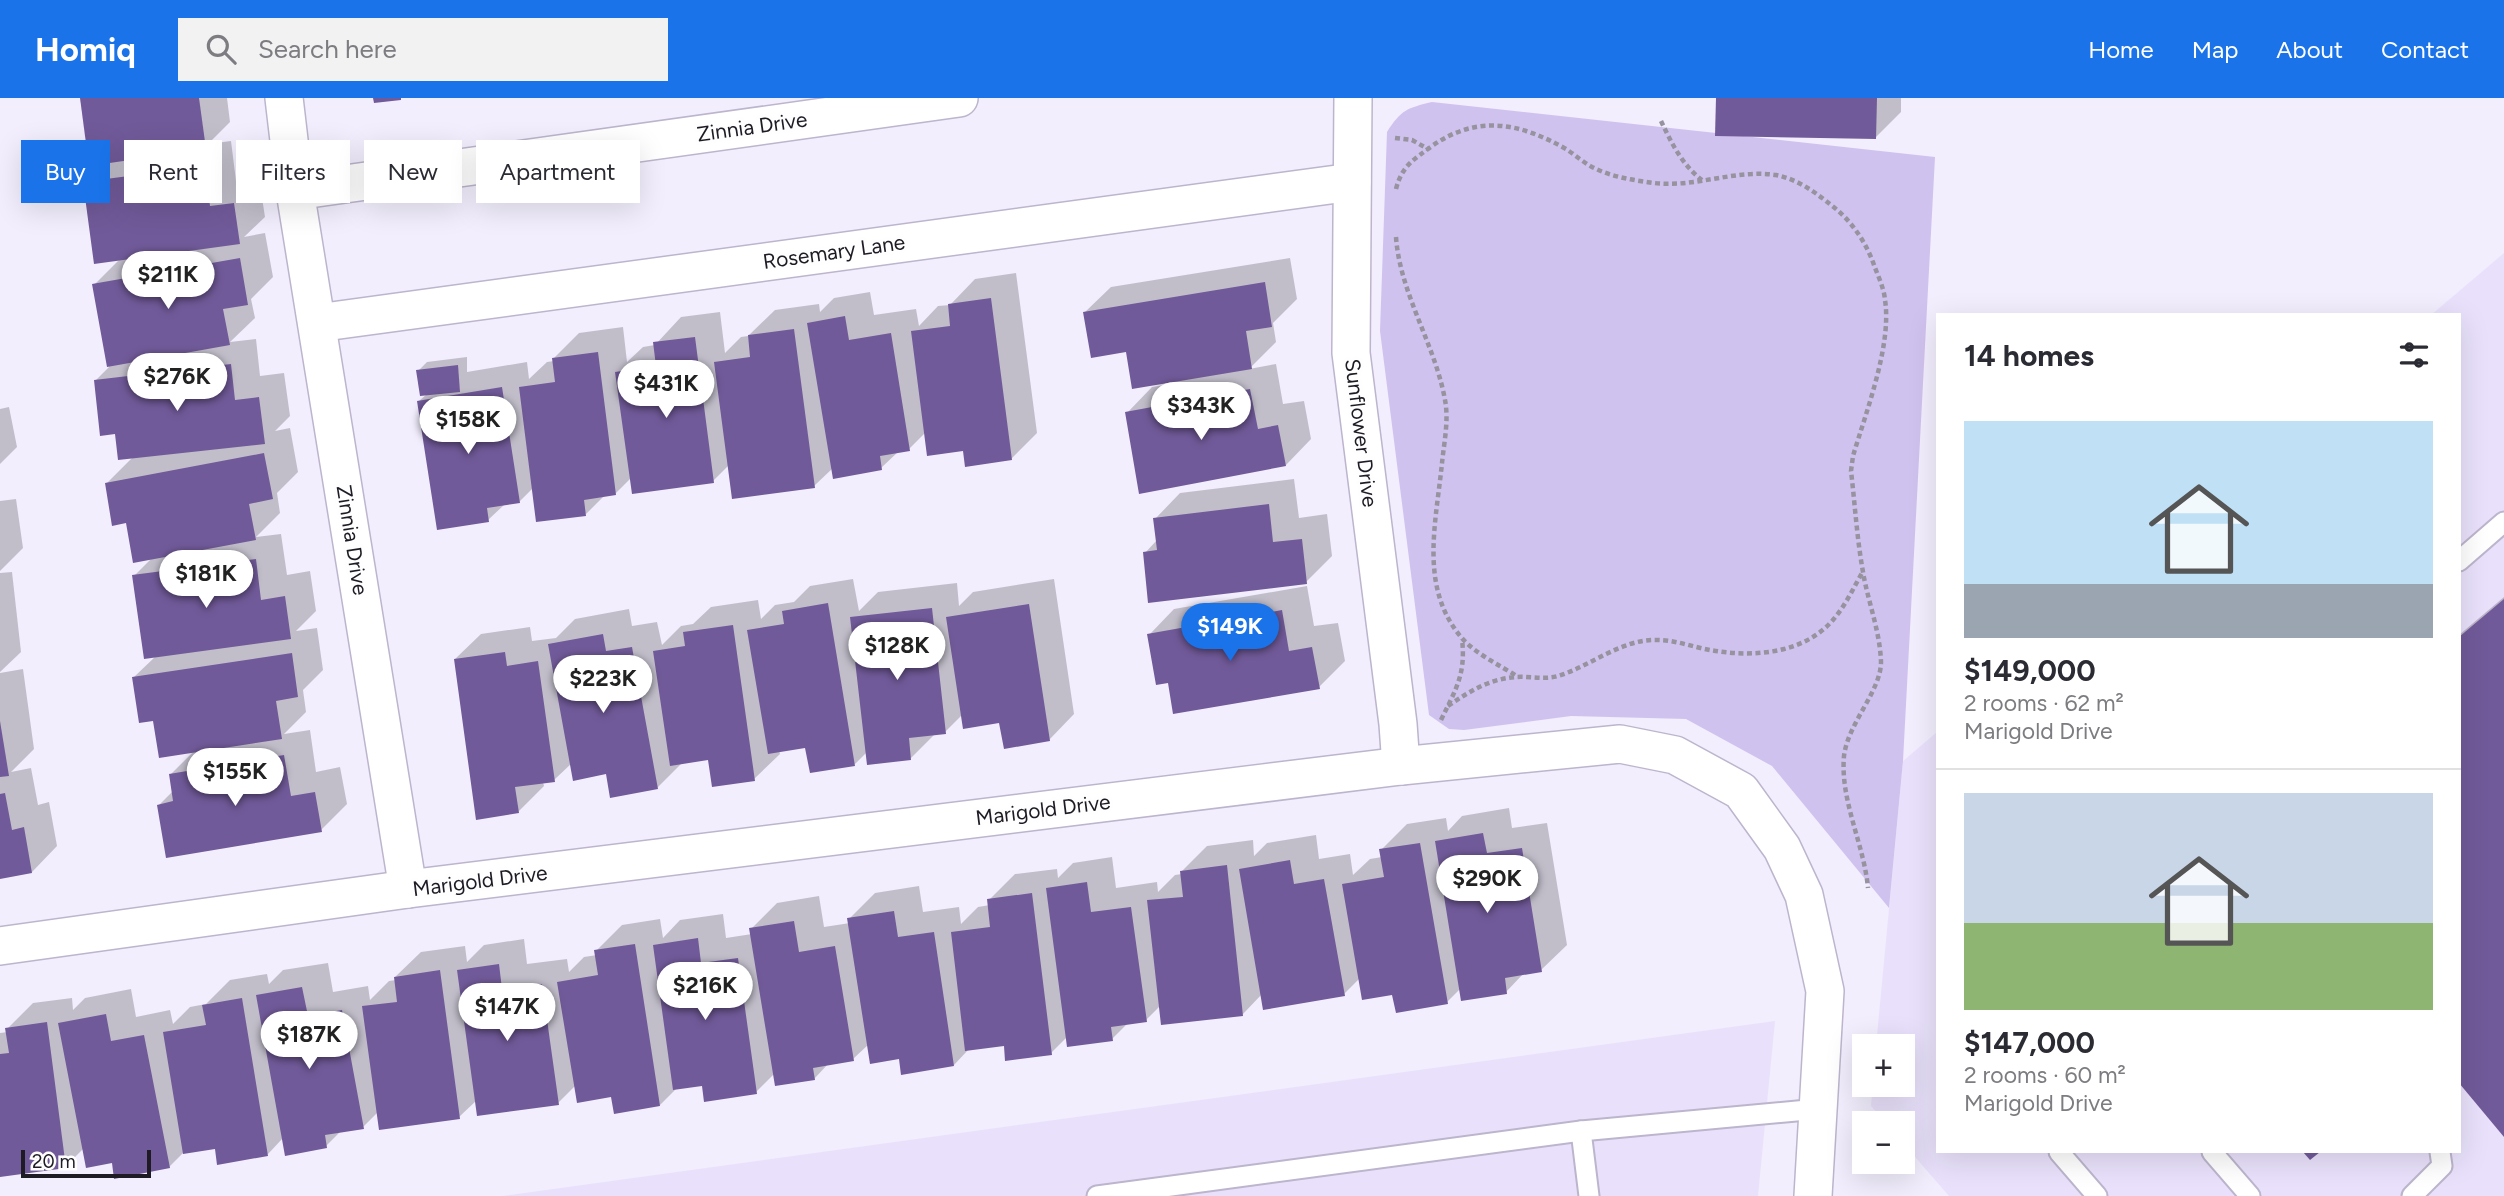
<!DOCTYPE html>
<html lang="en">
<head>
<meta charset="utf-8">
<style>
	:root { --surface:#fff; --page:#f2f2f3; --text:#2b2b33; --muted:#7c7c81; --line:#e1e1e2; --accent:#1a73e8 }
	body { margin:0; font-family:Figtree,sans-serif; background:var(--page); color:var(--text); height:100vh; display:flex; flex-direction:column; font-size:26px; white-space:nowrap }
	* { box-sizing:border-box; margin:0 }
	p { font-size:23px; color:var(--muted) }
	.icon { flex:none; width:38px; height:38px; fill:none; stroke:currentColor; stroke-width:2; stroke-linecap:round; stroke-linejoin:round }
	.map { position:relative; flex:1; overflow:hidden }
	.panel { position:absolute; left:1936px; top:215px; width:525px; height:840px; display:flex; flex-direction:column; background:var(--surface); border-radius:0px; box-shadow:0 7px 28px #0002 }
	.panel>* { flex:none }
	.hud { position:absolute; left:21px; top:42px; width:665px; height:63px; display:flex; gap:14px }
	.fabs { position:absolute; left:1852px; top:936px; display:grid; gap:14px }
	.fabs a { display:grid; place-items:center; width:63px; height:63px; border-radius:0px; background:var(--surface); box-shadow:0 7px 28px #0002; font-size:35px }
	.scale { position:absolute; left:21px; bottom:18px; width:130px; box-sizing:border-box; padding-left:7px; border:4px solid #1e1b24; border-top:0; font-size:19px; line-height:24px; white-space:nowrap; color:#1e1b24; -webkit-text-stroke:5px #fefefe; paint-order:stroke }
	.price { position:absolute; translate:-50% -60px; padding:0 16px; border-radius:24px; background:#fff; color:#222; font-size:23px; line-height:46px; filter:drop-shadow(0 2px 4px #0008) }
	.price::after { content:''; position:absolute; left:50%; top:42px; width:21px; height:16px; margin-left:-10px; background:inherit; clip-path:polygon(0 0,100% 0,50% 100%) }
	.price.active { background:var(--accent); color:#fff }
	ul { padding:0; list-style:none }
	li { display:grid; align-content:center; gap:14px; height:371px; padding:0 28px }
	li+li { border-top:2px solid var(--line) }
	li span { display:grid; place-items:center; height:217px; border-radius:0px; color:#555 }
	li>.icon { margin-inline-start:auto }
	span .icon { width:126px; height:126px; fill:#fffc; stroke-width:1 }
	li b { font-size:30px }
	h2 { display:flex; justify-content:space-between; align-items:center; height:84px; padding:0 28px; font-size:30px }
	.pill { padding:0 24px; border-radius:0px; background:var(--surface); box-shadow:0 7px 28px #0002; font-size:24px; line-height:63px }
	.pill.active { background:var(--accent); color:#fff }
	header { display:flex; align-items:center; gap:42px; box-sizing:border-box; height:98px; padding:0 35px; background:var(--accent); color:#fff }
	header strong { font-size:33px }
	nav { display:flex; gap:38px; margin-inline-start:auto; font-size:24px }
	.search { width:490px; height:63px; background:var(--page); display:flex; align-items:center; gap:18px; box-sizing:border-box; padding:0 24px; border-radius:0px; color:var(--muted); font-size:26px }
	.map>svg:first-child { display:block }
	.built { fill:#e9e1fb }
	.green { fill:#d0c2ee }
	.shadow { fill:#0003 }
	.building { fill:#715a99 }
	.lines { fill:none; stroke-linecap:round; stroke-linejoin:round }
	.lane-casing { stroke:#bdb5cd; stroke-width:23 }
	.street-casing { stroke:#bdb5cd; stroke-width:40 }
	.path { stroke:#96929e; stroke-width:4.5; stroke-dasharray:5 3.5; stroke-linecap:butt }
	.lane { stroke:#fff; stroke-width:19 }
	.street { stroke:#fff; stroke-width:37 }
	.labels { text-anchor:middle; stroke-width:7; stroke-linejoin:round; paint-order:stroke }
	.street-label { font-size:21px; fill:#1e1b24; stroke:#fefefe }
</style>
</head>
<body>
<header>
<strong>Homiq</strong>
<div class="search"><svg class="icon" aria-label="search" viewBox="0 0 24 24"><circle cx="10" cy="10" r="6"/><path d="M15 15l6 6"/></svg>Search here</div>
<nav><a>Home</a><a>Map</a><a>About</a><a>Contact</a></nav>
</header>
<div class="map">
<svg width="2504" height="1098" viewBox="0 0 2504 1098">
	<rect width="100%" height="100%" fill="#f2eefd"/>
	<!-- built -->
	<g class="built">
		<polygon points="2504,155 2504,1098 1949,1098 1902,1044 1902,1026 1886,1025 1871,1008 1873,987 1902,987 1902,948 1876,948 1903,663 1937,634 1937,1054 2459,1054 2459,217 2431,217"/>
		<polygon points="1775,923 1758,1098 502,1098"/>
	</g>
	<!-- green -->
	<path class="green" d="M1432,4L1935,59L1903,663L1889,810L1772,668L1686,621L1571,618L1464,632L1449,631L1429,617L1380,233L1387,34C1401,12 1407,10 1432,4Z"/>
	<!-- shadow -->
	<g class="shadow">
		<polygon points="82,0 227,0 230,24 208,46 231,43 236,83 259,80 265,119 244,139 265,135 273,179 251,201 255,220 230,244 256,241 260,278 284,275 290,318 275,333 290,330 298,374 277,395 280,415 256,439 281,436 287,477 310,473 316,513 296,533 317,530 323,572 303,592 306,614 284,636 310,632 316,674 340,669 347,706 321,732 159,707 173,693 170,677 195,652 155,621 134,579 157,557 134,478 152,460 127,423 106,386 133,359 117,334 96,282 109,269 94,187 120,161 85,85 107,63"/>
		<polygon points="1718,0 1901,0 1901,14 1875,40"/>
		<polygon points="1290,160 1297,201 1273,225 1276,244 1249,271 1276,266 1283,306 1304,303 1311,341 1286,367 1127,315 1152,289 1171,286 1171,283 1127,252 1085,214 1111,189"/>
		<polygon points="1016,175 1037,335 1011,361 964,351 926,334 909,351 899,353 881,370 833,370 814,388 729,367 713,383 632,379 615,396 605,397 586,416 534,389 519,404 505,406 488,422 419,303 427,296 418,273 427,264 467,259 467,274 527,264 529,281 547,264 554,263 554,260 579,235 623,229 627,264 643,249 655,247 681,219 720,214 725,255 741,239 748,238 775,212 819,206 820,214 834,200 870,194 874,217 916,211 919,228 938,208 950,207 975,181"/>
		<polygon points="9,309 17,349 0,366 0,311"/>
		<polygon points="1294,381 1299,420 1327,416 1332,458 1306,484 1145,455 1157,442 1155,421 1180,395"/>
		<polygon points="0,400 0,403 16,401 23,450 0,473"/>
		<polygon points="12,474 21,554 0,574 0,475"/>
		<polygon points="853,481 859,513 878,494 957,485 959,508 973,494 1054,481 1074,616 1049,642 1001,623 962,617 945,634 936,635 911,660 867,654 855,666 806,648 779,652 780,656 754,681 709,660 683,664 657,690 572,665 554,682 543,684 544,688 518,714 455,561 481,536 530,529 532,543 556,540 575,521 629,511 632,528 657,524 662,547 681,528 693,526 711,509 758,502 761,521 775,507 794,504 810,488"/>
		<polygon points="1307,488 1314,528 1338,525 1345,563 1319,589 1169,583 1149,537 1174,511"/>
		<polygon points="2504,499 2504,1036 2459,983 2459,537"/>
		<polygon points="23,571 34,651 11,674 31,670 38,707 49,704 57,748 32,774 0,780 0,575"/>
		<polygon points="1509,710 1512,730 1547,725 1567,847 1541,872 1524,875 1506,894 1461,890 1447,904 1394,895 1360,880 1344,896 1262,896 1243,916 1160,908 1146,922 1128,925 1112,941 1067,939 1051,955 1005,946 969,951 954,967 900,959 869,946 853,961 829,965 814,981 774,976 756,994 703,986 677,990 660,1007 575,988 558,1005 477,1002 459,1019 378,1014 363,1029 342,1032 326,1048 283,1040 268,1056 216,1049 184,1054 169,1069 113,1063 84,1050 65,1069 0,1077 0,935 8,934 7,931 33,905 72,900 73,912 85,900 131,891 136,919 170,912 173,926 190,909 206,906 230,882 267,876 269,886 283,872 328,865 333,894 368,888 370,902 389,883 396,882 395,879 421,854 465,848 467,864 484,847 524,841 527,866 567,861 569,874 584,859 597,857 596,853 622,827 660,821 663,840 680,822 723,816 726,840 752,836 751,831 777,805 819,798 824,829 850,825 849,821 875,795 919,788 923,814 959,809 961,826 978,809 990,807 989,802 1015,776 1057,771 1058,780 1073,765 1112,759 1116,790 1157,784 1158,794 1175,777 1182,776 1182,773 1207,748 1253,742 1254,758 1267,745 1316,737 1319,761 1350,756 1353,777 1370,761 1382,759 1381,752 1407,726 1446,720 1448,733 1462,718"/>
	</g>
	<!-- building -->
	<g class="building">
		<polygon points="80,0 199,0 206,51 89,68"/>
		<polygon points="373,0 401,0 401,2 374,5"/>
		<polygon points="1716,0 1877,0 1876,41 1715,38"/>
		<polygon points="205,68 210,108 234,105 240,146 94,166 83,84"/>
		<polygon points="240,160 248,207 223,211 230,247 107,269 92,186"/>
		<polygon points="1265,184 1272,229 1246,233 1252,271 1132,291 1126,254 1091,260 1083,214"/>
		<polygon points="991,200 1012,362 965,369 963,353 927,358 911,233 950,228 948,206"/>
		<polygon points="845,218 849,242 891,235 910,353 880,358 882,372 833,381 807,225"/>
		<polygon points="794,231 815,390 732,401 714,264 750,259 748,237"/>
		<polygon points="695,239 714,385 632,396 615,274 656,268 653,244"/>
		<polygon points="598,254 616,397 584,402 586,418 536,424 519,289 555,284 552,260"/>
		<polygon points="231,266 235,302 259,299 265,346 118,362 115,336 100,338 94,282"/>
		<polygon points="458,267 460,294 420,298 416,272"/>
		<polygon points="502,289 520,405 487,410 489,424 437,432 417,303"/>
		<polygon points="1250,291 1258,331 1278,327 1286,368 1139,396 1125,314"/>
		<polygon points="264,355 273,401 249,406 256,442 133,465 126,425 112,428 105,385"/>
		<polygon points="1269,406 1273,444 1302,441 1307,486 1148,505 1143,454 1157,452 1153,420"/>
		<polygon points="256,461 261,502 285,498 291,541 144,561 132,477"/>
		<polygon points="2504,501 2504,1039 2459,985 2459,539"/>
		<polygon points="828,505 855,668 810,675 805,650 768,656 747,532 784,526 782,513"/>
		<polygon points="1029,506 1050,643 1004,651 999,625 963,631 946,519"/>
		<polygon points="932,510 946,636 909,640 911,662 867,667 850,519"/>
		<polygon points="1282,512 1289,553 1312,549 1320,591 1173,616 1168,585 1156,587 1147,536"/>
		<polygon points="733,527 755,683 712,689 708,662 670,668 653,553 685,548 683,534"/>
		<polygon points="603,536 606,553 632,549 658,691 610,700 606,676 573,683 548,546"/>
		<polygon points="505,554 507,568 538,563 555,684 515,689 519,715 476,722 454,561"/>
		<polygon points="292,555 298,599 276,603 282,641 159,660 153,623 139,625 132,579"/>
		<polygon points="0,623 9,678 0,679"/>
		<polygon points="284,657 291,698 315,694 322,734 166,760 157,707 173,703 169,676"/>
		<polygon points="5,695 12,732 24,729 32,775 0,781 0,696"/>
		<polygon points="1483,735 1487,755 1522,750 1542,874 1505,880 1507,896 1461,903 1435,743"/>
		<polygon points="1420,745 1448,906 1396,915 1392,897 1362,902 1342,786 1384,779 1379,751"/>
		<polygon points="1290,762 1294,786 1324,781 1345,898 1263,912 1239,771"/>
		<polygon points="1227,767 1243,918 1161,927 1147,802 1183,799 1180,773"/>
		<polygon points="1087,784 1091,814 1131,809 1147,924 1111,929 1113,943 1067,949 1046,790"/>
		<polygon points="1032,795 1052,957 1005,963 1004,948 965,953 951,834 990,829 987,801"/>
		<polygon points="894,813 898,839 934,834 954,968 901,977 899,961 870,966 847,820"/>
		<polygon points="794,823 799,854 835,848 854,963 813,970 815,982 775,988 749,830"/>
		<polygon points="698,840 701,865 738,860 757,996 704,1004 702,988 673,992 653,847"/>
		<polygon points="635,846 660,1008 614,1016 611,999 577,1005 557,884 598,877 594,852"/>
		<polygon points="499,866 502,891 542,886 559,1007 477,1018 457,872"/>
		<polygon points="440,872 460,1021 379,1032 362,908 397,904 394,879"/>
		<polygon points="302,889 308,918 342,912 364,1031 325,1037 327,1050 285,1058 256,897"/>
		<polygon points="242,900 268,1058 217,1067 215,1051 183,1056 163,934 206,927 202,907"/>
		<polygon points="106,916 111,943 144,937 170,1070 114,1081 112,1065 86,1070 58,925"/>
		<polygon points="47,924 66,1070 0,1079 0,956 9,955 5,930"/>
		<polygon points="2303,1054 2320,1054 2310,1062"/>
	</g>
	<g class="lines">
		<defs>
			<g id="lane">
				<polyline points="2459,463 2504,424"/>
				<polyline points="1581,1033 1589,1098"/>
				<polyline points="2059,1054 2097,1098"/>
				<polyline points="2212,1054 2250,1098"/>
				<polyline points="1097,1098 1581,1033 1818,1011"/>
				<polyline points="2412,1098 2442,1068 2440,1054"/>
			</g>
			<g id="street">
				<polyline points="284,0 295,93"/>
				<polyline points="1353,0 1351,255 1398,626 1401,668"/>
				<polyline points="317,225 1352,84"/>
				<polyline points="408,791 295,93 959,0"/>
				<polyline points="0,848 408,791 1401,668 1620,646 1675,657 1741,693 1782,750 1804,797 1825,893 1813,1098"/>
			</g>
		</defs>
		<!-- lane casing -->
		<use href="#lane" class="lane-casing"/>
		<!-- street casing -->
		<use href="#street" class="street-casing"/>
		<!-- path -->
		<g class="path">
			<path d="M1661,23C1671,44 1682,67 1702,82"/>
			<polyline points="1395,40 1412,42 1428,51"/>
			<path d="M1396,91C1402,68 1413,62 1432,48C1478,16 1520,25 1566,51C1575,57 1583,64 1592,69C1611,79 1633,82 1654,85C1695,90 1735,71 1776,77C1797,81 1815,94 1831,107C1851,122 1866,144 1874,167C1878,178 1884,190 1885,202C1892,247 1866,314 1853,358L1851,373C1855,407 1857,441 1863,474C1868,504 1880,533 1881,564C1881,593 1848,625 1844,658C1840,703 1864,746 1868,790"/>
			<path d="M1396,139C1400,196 1435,246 1445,302C1449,322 1444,345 1442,365C1436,425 1419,489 1461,539C1475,556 1500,567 1518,579"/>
			<path d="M1448,608C1470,593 1489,581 1516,579C1530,578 1544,582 1558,578C1591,568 1623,540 1658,542C1675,542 1693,549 1710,552C1754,560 1808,556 1837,517C1847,504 1854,489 1862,475"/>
			<path d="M1441,622C1456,591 1466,576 1462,541"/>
		</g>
		<!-- lane -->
		<use href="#lane" class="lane"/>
		<!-- street -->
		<use href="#street" class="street"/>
	</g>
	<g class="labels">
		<!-- street labels -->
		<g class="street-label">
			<text transform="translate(752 29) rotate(-8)" y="7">Zinnia Drive</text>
			<text transform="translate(834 154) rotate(-8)" y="7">Rosemary Lane</text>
			<text transform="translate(1361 335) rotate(83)" y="7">Sunflower Drive</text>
			<text transform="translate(352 442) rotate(81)" y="7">Zinnia Drive</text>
			<text transform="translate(1043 712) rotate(-7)" y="7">Marigold Drive</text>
			<text transform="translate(480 783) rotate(-7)" y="7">Marigold Drive</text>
		</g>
	</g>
</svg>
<div class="fabs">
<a>+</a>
<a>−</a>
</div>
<div class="scale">20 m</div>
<b class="price" style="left:168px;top:213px">$211K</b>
<b class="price" style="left:177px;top:315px">$276K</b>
<b class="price" style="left:666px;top:322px">$431K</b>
<b class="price" style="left:1201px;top:344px">$343K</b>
<b class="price" style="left:468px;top:358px">$158K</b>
<b class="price" style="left:206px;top:512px">$181K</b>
<b class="price active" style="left:1230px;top:565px">$149K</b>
<b class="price" style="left:897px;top:584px">$128K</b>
<b class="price" style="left:603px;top:617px">$223K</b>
<b class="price" style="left:235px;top:710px">$155K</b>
<b class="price" style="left:1487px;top:817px">$290K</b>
<b class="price" style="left:705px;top:924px">$216K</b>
<b class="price" style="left:507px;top:945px">$147K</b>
<b class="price" style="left:309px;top:973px">$187K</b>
<div class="hud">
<a class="pill active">Buy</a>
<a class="pill">Rent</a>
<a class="pill">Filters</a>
<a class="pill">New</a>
<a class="pill">Apartment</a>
</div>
<section class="panel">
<h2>14 homes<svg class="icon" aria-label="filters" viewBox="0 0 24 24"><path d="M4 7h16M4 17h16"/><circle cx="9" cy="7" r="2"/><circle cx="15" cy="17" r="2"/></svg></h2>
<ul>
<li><span style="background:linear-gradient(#bfe0f5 75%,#9aa5b1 0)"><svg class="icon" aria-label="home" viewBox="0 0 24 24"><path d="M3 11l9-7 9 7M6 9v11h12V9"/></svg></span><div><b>$149,000</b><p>2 rooms · 62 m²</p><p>Marigold Drive</p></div></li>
<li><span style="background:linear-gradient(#c9d6e8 60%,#8fb573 0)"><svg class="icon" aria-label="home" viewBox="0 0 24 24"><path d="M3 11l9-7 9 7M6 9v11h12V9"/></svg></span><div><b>$147,000</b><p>2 rooms · 60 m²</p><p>Marigold Drive</p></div></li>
</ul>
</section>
</div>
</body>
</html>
